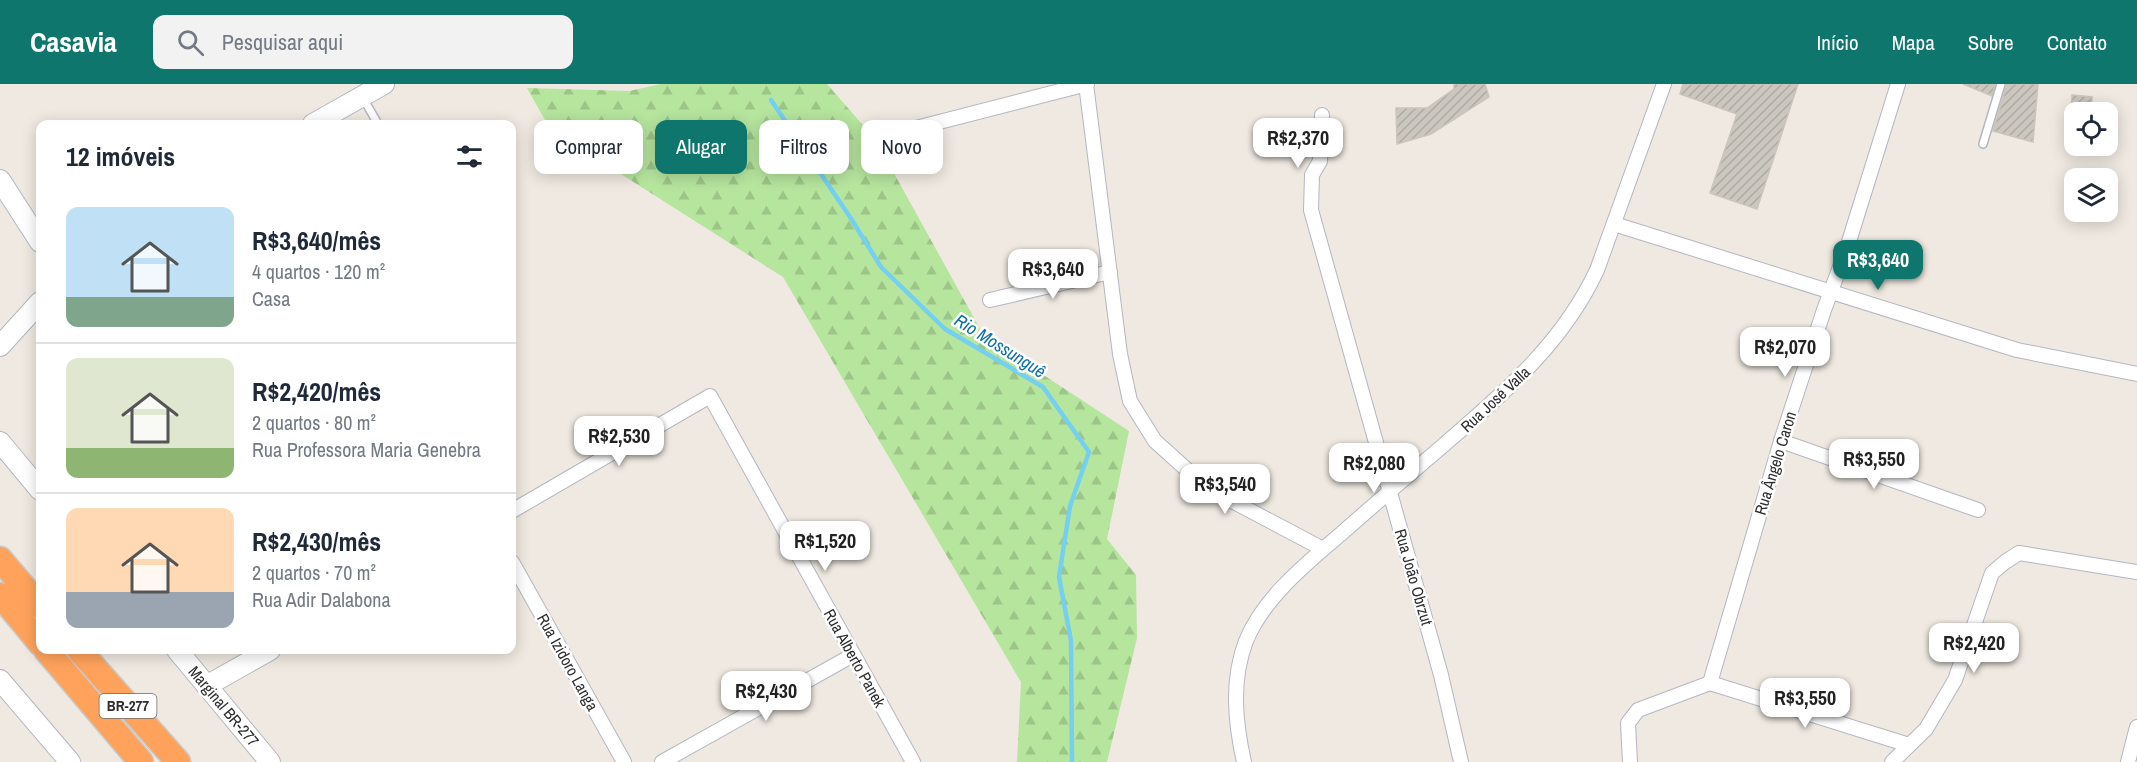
<!DOCTYPE html>
<html lang="pt">
<head>
<meta charset="utf-8">
<style>
	:root { --surface:#fff; --page:#f2f2f3; --text:#1f2937; --muted:#747a83; --line:#e0e1e3; --accent:#0f766e }
	body { margin:0; font-family:"Archivo Narrow",sans-serif; background:var(--page); color:var(--text); height:100vh; display:flex; flex-direction:column; font-size:22px; white-space:nowrap }
	* { box-sizing:border-box; margin:0 }
	p { font-size:20px; color:var(--muted) }
	.icon { flex:none; width:33px; height:33px; fill:none; stroke:currentColor; stroke-width:2; stroke-linecap:round; stroke-linejoin:round }
	.map { position:relative; flex:1; overflow:hidden }
	.panel { position:absolute; left:36px; top:36px; width:480px; height:534px; display:flex; flex-direction:column; background:var(--surface); border-radius:12px; box-shadow:0 3px 15px #0003 }
	.panel>* { flex:none }
	.guide { position:absolute; left:534px; top:36px; width:570px; height:54px; display:flex; gap:12px }
	.buttons { position:absolute; left:2064px; top:18px; display:grid; gap:12px }
	.buttons a { display:grid; place-items:center; width:54px; height:54px; border-radius:12px; background:var(--surface); box-shadow:0 3px 15px #0003; font-size:30px }
	.price { position:absolute; translate:-50% -51px; padding:0 14px; border-radius:12px; background:#fff; color:#222; font-size:20px; line-height:39px; filter:drop-shadow(0 2px 3px #0008) }
	.price::after { content:''; position:absolute; left:50%; top:36px; width:18px; height:14px; margin-left:-9px; background:inherit; clip-path:polygon(0 0,100% 0,50% 100%) }
	.price.on { background:var(--accent); color:#fff }
	ul { padding:0; list-style:none }
	li { display:flex; align-items:center; gap:18px; height:150px; padding:0 30px }
	li+li { border-top:2px solid var(--line) }
	li span { display:grid; place-items:center; flex:none; width:168px; height:120px; border-radius:12px; color:#555 }
	li>.icon { margin-inline-start:auto }
	span .icon { width:72px; height:72px; fill:#fffc; stroke-width:1 }
	li b { font-size:26px }
	h2 { display:flex; justify-content:space-between; align-items:center; height:72px; padding:0 30px; font-size:26px }
	.chip { padding:0 21px; border-radius:12px; background:var(--surface); box-shadow:0 3px 15px #0003; font-size:21px; line-height:54px }
	.chip.on { background:var(--accent); color:#fff }
	header { display:flex; align-items:center; gap:36px; box-sizing:border-box; height:84px; padding:0 30px; background:var(--accent); color:#fff }
	header strong { font-size:28px }
	nav { display:flex; gap:33px; margin-inline-start:auto; font-size:21px }
	.search { width:420px; height:54px; background:var(--page); display:flex; align-items:center; gap:15px; box-sizing:border-box; padding:0 21px; border-radius:12px; color:var(--muted); font-size:22px }
	.map>svg:first-child { display:block }
	.forest { fill:url(#forest-firs) }
	.lines { fill:none; stroke-linecap:round; stroke-linejoin:round }
	.stream { stroke:#75cff0; stroke-width:4.5 }
	.building { fill:url(#building-hatch); stroke:#cbc5ba; stroke-width:1.5 }
	.lane-casing { stroke:#b4b7c1; stroke-width:10 }
	.street-casing { stroke:#b4b7c1; stroke-width:16 }
	.secondary-casing { stroke:#b4b7c1; stroke-width:22 }
	.highway-casing { stroke:#c9c9c9; stroke-width:27 }
	.lane { stroke:#fff; stroke-width:7 }
	.street { stroke:#fff; stroke-width:14 }
	.secondary { stroke:#fff; stroke-width:20 }
	.highway { stroke:#ffa35c; stroke-width:24 }
	.labels { text-anchor:middle; stroke-width:5; stroke-linejoin:round; paint-order:stroke }
	.shield { fill:#fff; stroke:#6d6d6d; stroke-width:1.5 }
	.shield-label { font-size:15px; font-weight:bold; fill:#2e2e2e }
	.street-label { font-size:16px; fill:#2e2e2e; stroke:#fff }
	.water-label { font-size:18px; font-style:italic; fill:#0d6fa3; stroke:#fff }
</style>
</head>
<body>
<header>
<strong>Casavia</strong>
<div class="search"><svg class="icon" aria-label="search" viewBox="0 0 24 24"><circle cx="10" cy="10" r="6"/><path d="M15 15l6 6"/></svg>Pesquisar aqui</div>
<nav><a>Início</a><a>Mapa</a><a>Sobre</a><a>Contato</a></nav>
</header>
<div class="map">
<svg width="2137" height="678" viewBox="0 0 2137 678">
	<defs>
		<pattern id="forest-firs" width="22" height="20" patternUnits="userSpaceOnUse" patternTransform="scale(1.5)"><rect width="22" height="20" fill="#b6e59e"/><path d="M5 1l3.5 6h-7zM16 11l3.5 6h-7z" fill="#9dc588"/></pattern>
		<pattern id="building-hatch" width="6" height="6" patternUnits="userSpaceOnUse" patternTransform="scale(1.5)"><rect width="6" height="6" fill="#cbc7bf"/><path d="M-1 1l2-2M0 6l6-6M5 7l2-2" fill="none" stroke="#afaba4"/></pattern>
	</defs>
	<rect width="100%" height="100%" fill="#efe9e1"/>
	<!-- forest -->
	<polygon class="forest" points="661,0 827,0 875,55 984,252 1129,347 1107,455 1136,491 1137,554 1107,678 1017,678 1021,598 783,193 550,45 527,4 629,7"/>
	<g class="lines">
		<!-- stream -->
		<polyline class="stream" points="771,16 850,133 881,183 945,245 1043,303 1089,368 1070,422 1059,493 1071,557 1072,678"/>
	</g>
	<!-- building -->
	<g class="building">
		<polygon points="1454,0 1485,0 1489,13 1431,50 1397,60 1396,24 1427,24 1454,5"/>
		<polygon points="1683,0 1798,0 1757,125 1710,109 1737,30 1680,10"/>
		<polygon points="1963,0 1995,0 1992,12"/>
		<polygon points="2007,0 2038,0 2033,58 1993,47"/>
		<polygon points="2072,11 2092,13 2092,28 2071,28"/>
	</g>
	<g class="lines">
		<defs>
			<g id="lane">
				<polyline points="363,14 378,40"/>
				<polyline points="1983,60 2001,0"/>
			</g>
			<g id="street">
				<polyline points="1086,0 1120,270 1130,317 1155,357 1196,394 1217,409 1323,465"/>
				<polyline points="1322,31 1320,77 1312,91 1311,126 1441,591 1461,678"/>
				<polyline points="881,53 1087,0"/>
				<polyline points="1614,140 2017,266 2137,290"/>
				<polyline points="990,216 1110,188"/>
				<polyline points="1781,357 1978,426"/>
				<polyline points="512,427 710,312 913,678"/>
				<polyline points="512,478 624,678"/>
				<polyline points="1710,599 1781,357 1824,226 1847,164 1898,0"/>
				<polyline points="1710,599 1909,661"/>
				<polyline points="662,678 853,571"/>
				<path d="M1244,678C1235,638 1231,596 1246,557C1264,513 1307,479 1342,449C1377,418 1411,389 1446,359C1506,307 1563,259 1597,186L1664,0"/>
				<polyline points="1630,678 1628,639 1638,626 1710,599"/>
				<polyline points="1892,678 1926,645 1955,596 1992,489 2005,478 2019,469 2137,488"/>
				<polyline points="2128,678 2137,643"/>
			</g>
			<g id="secondary">
				<polyline points="313,40 384,0"/>
				<polyline points="0,96 40,158"/>
				<polyline points="0,262 40,218"/>
				<polyline points="0,358 40,406"/>
				<polyline points="177,566 270,678"/>
				<polyline points="0,596 70,678"/>
				<polyline points="208,601 270,566"/>
			</g>
			<g id="highway">
				<polyline points="0,475 40,522"/>
				<polyline points="0,511 40,559"/>
				<polyline points="46,566 141,678"/>
				<polyline points="79,566 178,678"/>
			</g>
		</defs>
		<!-- lane casing -->
		<use href="#lane" class="lane-casing"/>
		<!-- street casing -->
		<use href="#street" class="street-casing"/>
		<!-- secondary casing -->
		<use href="#secondary" class="secondary-casing"/>
		<!-- highway casing -->
		<use href="#highway" class="highway-casing"/>
		<!-- lane -->
		<use href="#lane" class="lane"/>
		<!-- street -->
		<use href="#street" class="street"/>
		<!-- secondary -->
		<use href="#secondary" class="secondary"/>
		<!-- highway -->
		<use href="#highway" class="highway"/>
	</g>
	<g class="labels">
		<!-- shield labels -->
		<rect class="shield" x="99.5" y="610" width="57" height="24" rx="4.5"/>
		<g class="shield-label">
			<text x="128" y="627">BR-277</text>
		</g>
		<!-- street labels -->
		<g class="street-label">
			<text transform="translate(1495 315) rotate(-43)" y="6">Rua José Valla</text>
			<text transform="translate(1775 379) rotate(-73)" y="6">Rua Ângelo Caron</text>
			<text transform="translate(1414 493) rotate(74)" y="6">Rua João Obrzut</text>
			<text transform="translate(855 574) rotate(61)" y="6">Rua Alberto Panek</text>
			<text transform="translate(568 578) rotate(61)" y="6">Rua Izidoro Langa</text>
			<text transform="translate(224 622) rotate(50)" y="6">Marginal BR-277</text>
		</g>
		<!-- water labels -->
		<g class="water-label">
			<text transform="translate(1000 262) rotate(32)" y="6">Rio Mossunguê</text>
		</g>
	</g>
</svg>
<div class="buttons">
<a><svg class="icon" aria-label="locate" viewBox="0 0 24 24"><circle cx="12" cy="12" r="6"/><path d="M12 2v4M12 18v4M2 12h4M18 12h4"/></svg></a>
<a><svg class="icon" aria-label="layers" viewBox="0 0 24 24"><path d="M12 4l9 5-9 5-9-5zM3 14l9 5 9-5"/></svg></a>
</div>
<b class="price" style="left:1298px;top:85px">R$2,370</b>
<b class="price on" style="left:1878px;top:207px">R$3,640</b>
<b class="price" style="left:1053px;top:216px">R$3,640</b>
<b class="price" style="left:1785px;top:294px">R$2,070</b>
<b class="price" style="left:619px;top:383px">R$2,530</b>
<b class="price" style="left:1874px;top:406px">R$3,550</b>
<b class="price" style="left:1374px;top:410px">R$2,080</b>
<b class="price" style="left:1225px;top:431px">R$3,540</b>
<b class="price" style="left:825px;top:488px">R$1,520</b>
<b class="price" style="left:1974px;top:590px">R$2,420</b>
<b class="price" style="left:766px;top:638px">R$2,430</b>
<b class="price" style="left:1805px;top:645px">R$3,550</b>
<div class="guide">
<a class="chip">Comprar</a>
<a class="chip on">Alugar</a>
<a class="chip">Filtros</a>
<a class="chip">Novo</a>
</div>
<section class="panel">
<h2>12 imóveis<svg class="icon" aria-label="filters" viewBox="0 0 24 24"><path d="M4 7h16M4 17h16"/><circle cx="9" cy="7" r="2"/><circle cx="15" cy="17" r="2"/></svg></h2>
<ul>
<li><span style="background:linear-gradient(#bfe0f5 75%,#7fa58c 0)"><svg class="icon" aria-label="home" viewBox="0 0 24 24"><path d="M3 11l9-7 9 7M6 9v11h12V9"/></svg></span><div><b>R$3,640/mês</b><p>4 quartos · 120 m²</p><p>Casa</p></div></li>
<li><span style="background:linear-gradient(#dfe7d0 75%,#8fb573 0)"><svg class="icon" aria-label="home" viewBox="0 0 24 24"><path d="M3 11l9-7 9 7M6 9v11h12V9"/></svg></span><div><b>R$2,420/mês</b><p>2 quartos · 80 m²</p><p>Rua Professora Maria Genebra</p></div></li>
<li><span style="background:linear-gradient(#ffd9b3 70%,#9aa5b1 0)"><svg class="icon" aria-label="home" viewBox="0 0 24 24"><path d="M3 11l9-7 9 7M6 9v11h12V9"/></svg></span><div><b>R$2,430/mês</b><p>2 quartos · 70 m²</p><p>Rua Adir Dalabona</p></div></li>
</ul>
</section>
</div>
</body>
</html>
